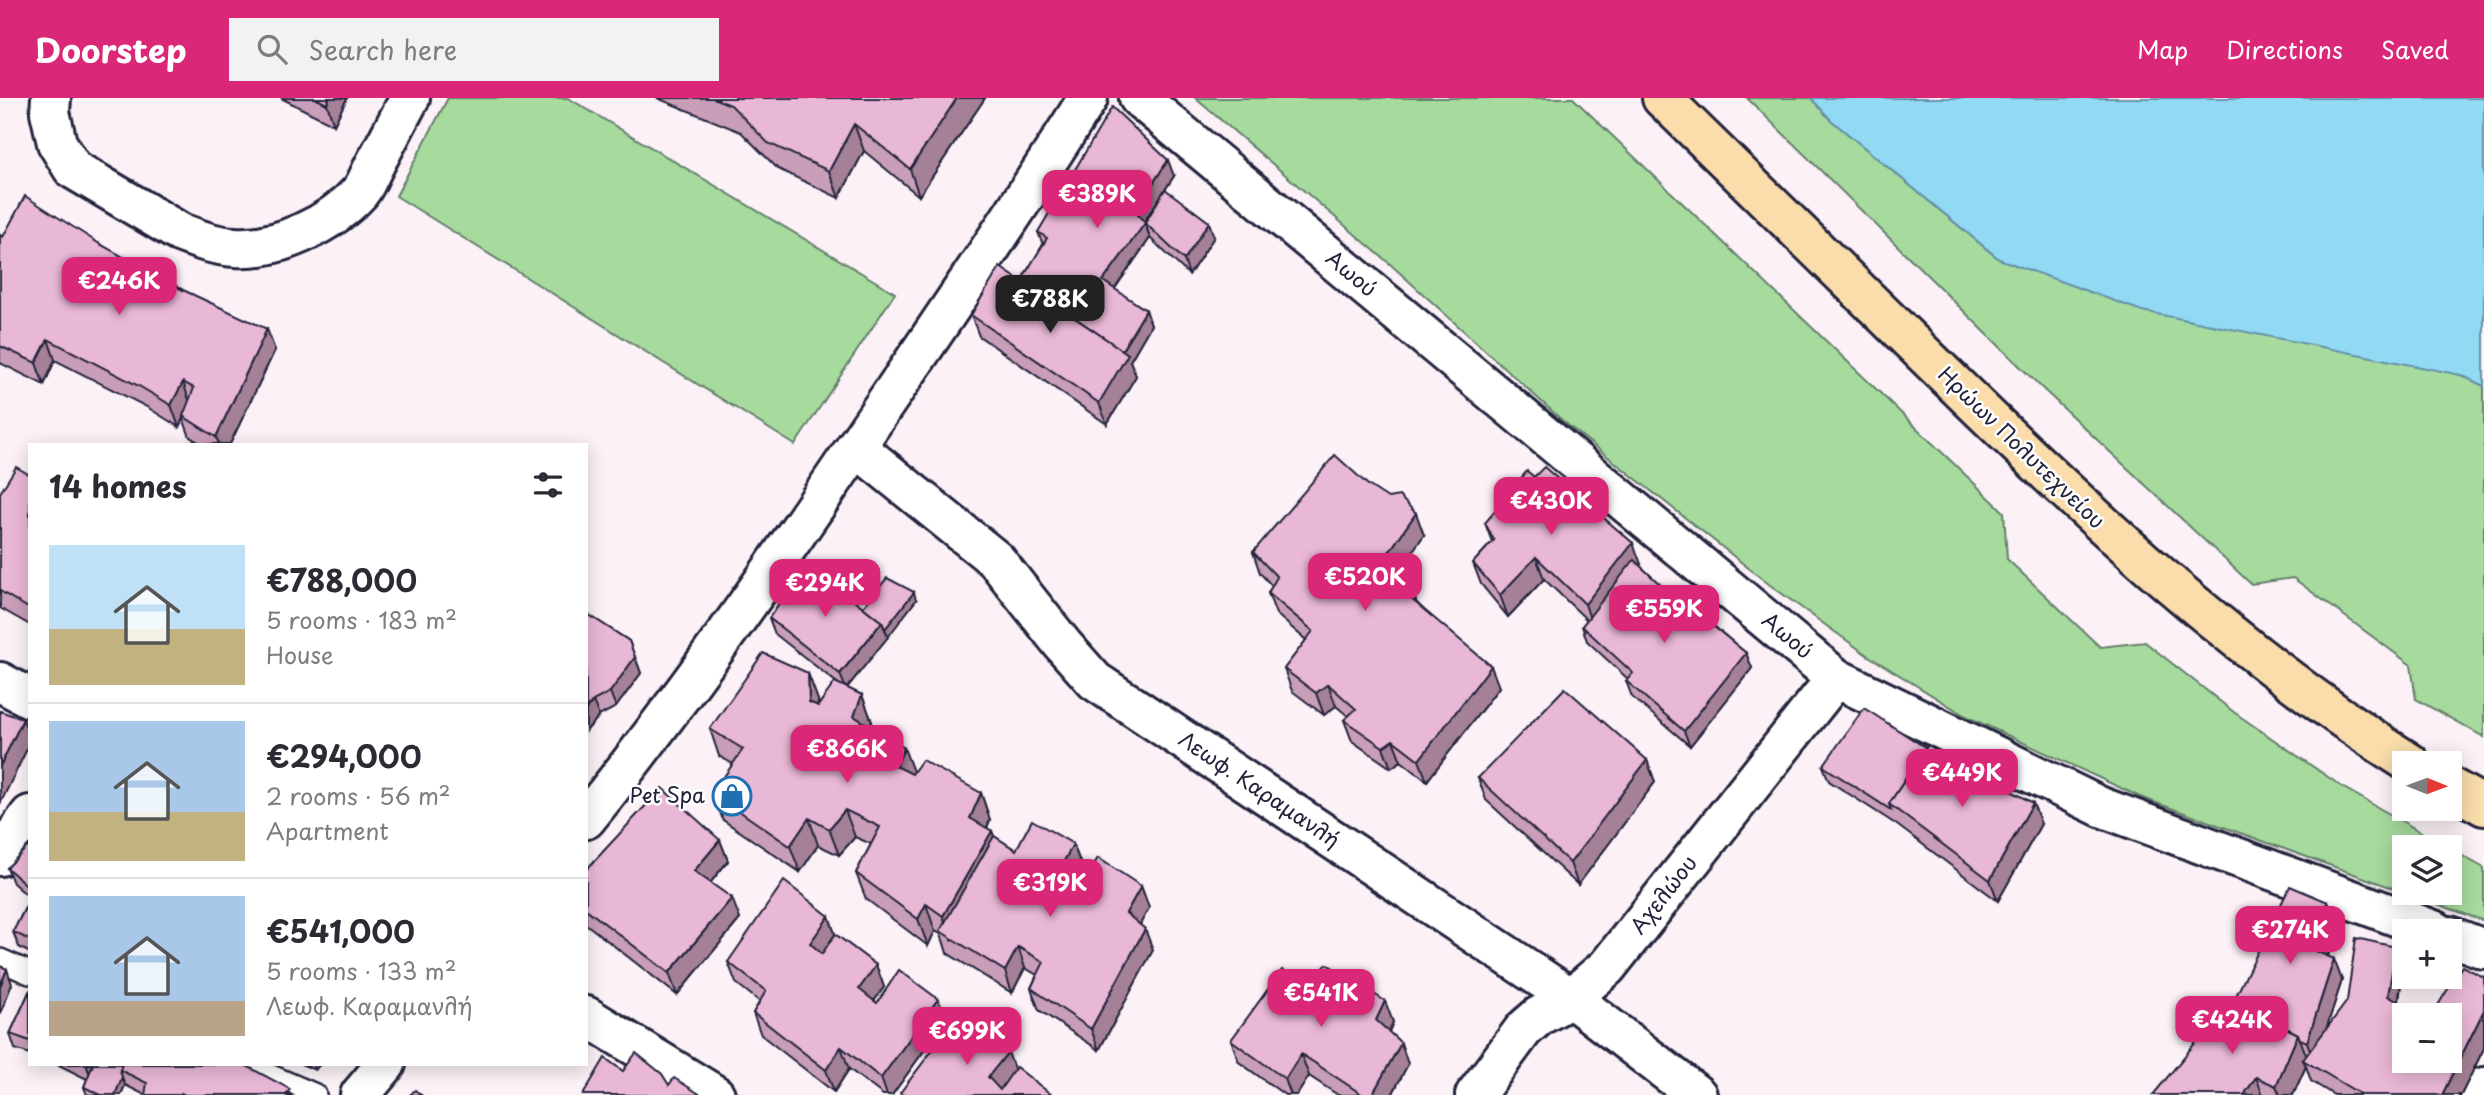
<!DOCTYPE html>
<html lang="en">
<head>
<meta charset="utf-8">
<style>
	:root { --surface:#fff; --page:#f2f2f3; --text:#2b2b33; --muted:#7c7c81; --line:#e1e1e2; --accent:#db2777 }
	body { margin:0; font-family:"Playpen Sans",sans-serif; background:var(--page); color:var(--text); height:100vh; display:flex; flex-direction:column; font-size:26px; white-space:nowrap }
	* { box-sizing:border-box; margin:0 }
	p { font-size:23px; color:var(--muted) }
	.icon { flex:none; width:38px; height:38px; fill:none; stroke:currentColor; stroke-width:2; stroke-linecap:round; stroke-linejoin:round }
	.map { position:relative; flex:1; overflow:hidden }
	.side { position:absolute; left:28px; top:345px; width:560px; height:623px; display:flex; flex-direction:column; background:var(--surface); border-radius:0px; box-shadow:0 4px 18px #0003 }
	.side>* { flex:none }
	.needle { width:46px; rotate:91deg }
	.fabs { position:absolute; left:2392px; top:653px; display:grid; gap:14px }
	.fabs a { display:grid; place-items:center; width:70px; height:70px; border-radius:0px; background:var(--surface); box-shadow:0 4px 18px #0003; font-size:35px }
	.price { position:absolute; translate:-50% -60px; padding:0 16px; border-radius:14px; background:var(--accent); color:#fff; font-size:23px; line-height:46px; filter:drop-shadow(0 2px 4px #0008) }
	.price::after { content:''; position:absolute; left:50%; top:42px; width:21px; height:16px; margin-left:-10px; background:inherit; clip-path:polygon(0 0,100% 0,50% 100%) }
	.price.current { background:#222; color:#fff }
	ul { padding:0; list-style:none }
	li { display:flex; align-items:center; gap:21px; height:175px; padding:0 21px }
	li+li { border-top:2px solid var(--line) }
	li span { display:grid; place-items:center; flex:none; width:196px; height:140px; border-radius:0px; color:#555 }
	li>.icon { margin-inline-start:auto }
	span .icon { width:84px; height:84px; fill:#fffc; stroke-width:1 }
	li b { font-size:30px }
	h2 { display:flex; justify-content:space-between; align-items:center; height:84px; padding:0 21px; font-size:30px }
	header { display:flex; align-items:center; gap:42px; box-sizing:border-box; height:98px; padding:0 35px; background:var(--accent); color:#fff }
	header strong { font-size:33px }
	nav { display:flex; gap:38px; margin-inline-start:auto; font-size:24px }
	.search { width:490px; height:63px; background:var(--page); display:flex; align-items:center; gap:18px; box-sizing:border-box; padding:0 24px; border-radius:0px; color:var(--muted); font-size:26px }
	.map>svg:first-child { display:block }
	.green { fill:#a6db9d; stroke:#647e6c; stroke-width:2 }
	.water { fill:#92daf3; stroke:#6590a9; stroke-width:2 }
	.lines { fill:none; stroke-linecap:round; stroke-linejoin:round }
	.lane-casing { stroke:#22223b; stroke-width:26 }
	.street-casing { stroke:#22223b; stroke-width:44 }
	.secondary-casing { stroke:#22223b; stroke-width:44 }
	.primary-casing { stroke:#22223b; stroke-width:44 }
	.lane { stroke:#fff; stroke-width:21 }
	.street { stroke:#fff; stroke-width:38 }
	.secondary { stroke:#fff; stroke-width:38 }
	.primary { stroke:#faddab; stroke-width:38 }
	.wall { fill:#c99eb9; stroke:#22223b; stroke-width:2; fill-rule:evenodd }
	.shaded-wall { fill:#a48196; stroke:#22223b; stroke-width:2 }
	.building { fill:#eab8d7; stroke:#22223b; stroke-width:2 }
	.labels { text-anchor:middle; stroke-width:5; stroke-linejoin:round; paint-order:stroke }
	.street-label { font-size:21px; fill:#22223b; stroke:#fff }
	.poi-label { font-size:21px; fill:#22223b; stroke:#fff; text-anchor:end }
</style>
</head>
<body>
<header>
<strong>Doorstep</strong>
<div class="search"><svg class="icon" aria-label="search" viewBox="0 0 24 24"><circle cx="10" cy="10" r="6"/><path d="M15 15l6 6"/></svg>Search here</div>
<nav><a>Map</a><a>Directions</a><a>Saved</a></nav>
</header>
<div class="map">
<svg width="2484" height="997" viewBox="0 0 2484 997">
	<rect width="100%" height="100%" fill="#fbf1f7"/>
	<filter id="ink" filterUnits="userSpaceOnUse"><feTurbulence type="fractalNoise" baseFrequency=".0143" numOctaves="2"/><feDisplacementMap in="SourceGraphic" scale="14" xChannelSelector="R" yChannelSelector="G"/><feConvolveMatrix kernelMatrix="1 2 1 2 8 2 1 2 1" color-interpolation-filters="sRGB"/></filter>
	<g filter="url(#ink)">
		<!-- green -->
		<g class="green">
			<polygon points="448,0 568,0 895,195 795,347 396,98"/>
			<polygon points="1195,0 1573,0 2004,414 2007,461 2100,549 2145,544 2235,615 2344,690 2447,749 2404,749 2404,794 2140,699 1964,617 1867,557 1770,487 1564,324 1390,166"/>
			<polygon points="1747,0 1811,0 1831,22 1999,161 2461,277 2484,288 2484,639 2416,601 2411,567 2293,480 2251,486 2043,291"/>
			<polygon points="2450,751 2484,770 2484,823 2407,795 2450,794"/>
		</g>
		<!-- water -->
		<polygon class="water" points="1811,0 2484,0 2484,288 2461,277 2142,213 1999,161 1831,22"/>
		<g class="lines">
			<defs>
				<g id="lane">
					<polyline points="0,862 30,875"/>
					<polyline points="243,966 315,997"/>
				</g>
				<g id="street">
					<path d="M51,0L50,14L57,45L73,71L179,134C197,141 215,148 235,149C278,152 331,126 360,94C366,87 370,75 375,66C387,44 398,22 410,0"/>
					<polyline points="1139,0 1836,580 2101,709 2436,833"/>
					<polyline points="856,349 996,462 1063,547 1095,583 1571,900 1697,997"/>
					<polyline points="0,584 30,600"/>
					<polyline points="0,758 30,717"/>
					<polyline points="2450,838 2484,851"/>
					<polyline points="586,918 715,997"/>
					<polyline points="1475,997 1524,931 1539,918 1571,900 1607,869 1836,580"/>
					<polyline points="2480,997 2484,989"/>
				</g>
				<g id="secondary">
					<path d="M586,721C692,590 786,452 880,313C951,210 1021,106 1088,0"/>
					<polyline points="360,997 386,966"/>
				</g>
				<g id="primary">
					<path d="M1662,0C1754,90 1846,180 1937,269C2084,413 2235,555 2410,665"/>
					<polyline points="2450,689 2484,708"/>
				</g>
			</defs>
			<!-- lane casing -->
			<use href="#lane" class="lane-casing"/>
			<!-- street casing -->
			<use href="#street" class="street-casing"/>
			<!-- secondary casing -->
			<use href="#secondary" class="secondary-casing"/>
			<!-- primary casing -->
			<use href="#primary" class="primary-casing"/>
			<!-- lane -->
			<use href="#lane" class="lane"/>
			<!-- street -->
			<use href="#street" class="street"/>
			<!-- secondary -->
			<use href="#secondary" class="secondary"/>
			<!-- primary -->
			<use href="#primary" class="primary"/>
		</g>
		<!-- wall -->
		<g class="wall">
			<polygon points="281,0 347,0 334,27"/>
			<polygon points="657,0 985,0 919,98 864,53 839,100 778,71 741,34"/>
			<polygon points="1174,78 1144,124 1150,140 1114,191 1146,212 1151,227 1130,263 1136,278 1107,326 979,238 971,217 1021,183 1043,147 1038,134"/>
			<polygon points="1145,125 1214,139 1189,177 1150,140"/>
			<polygon points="0,137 3,139 98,145 275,252 230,346 202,346 190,339 183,320 179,329 147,309 55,262 44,287 0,265"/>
			<polygon points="30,377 30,527 0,510 0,395"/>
			<path d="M1485,425L1641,466L1640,468L1665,491L1670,504L1708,523L1746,555L1752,570L1690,648L1632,599L1626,583L1628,581L1587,543L1582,528L1587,522L1544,481L1508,519L1481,486L1473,465L1492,444ZM1667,514L1671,525L1674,529L1673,531L1663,521Z"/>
			<polygon points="1424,437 1399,471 1408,482 1416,504 1499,589 1427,683 1401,663 1391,670 1352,643 1344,622 1348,618 1336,608 1324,617 1292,593 1284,571 1306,542 1276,516 1268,495 1272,488 1260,475 1253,454"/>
			<polygon points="916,502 847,590 862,597 872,624 870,628 913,675 981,695 990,722 987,730 992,733 994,738 1016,752 1073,746 1081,767 1079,771 1088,776 1141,788 1149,810 1140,826 1153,852 1099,952 1039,912 1031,890 1037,877 1025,870 1012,895 947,855 941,836 935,833 928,848 866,801 856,775 871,746 855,739 839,757 818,747 800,774 723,722 713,695 733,666 719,658 710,631 818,602 818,607 837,585 775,536 769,520"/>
			<polygon points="586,515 629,543 641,575 616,609 599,618 586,633"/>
			<polygon points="1647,662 1655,684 1578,787 1486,702 1478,680"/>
			<polygon points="1823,668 2041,726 1998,803 1897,727 1829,683"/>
			<polygon points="720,742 728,763 710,785 740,821 677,897 586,826 586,772"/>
			<polygon points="30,746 30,800 13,785 7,770"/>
			<polygon points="30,800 30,855 19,849 13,834"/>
			<polygon points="2328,804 2336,825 2328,858 2342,882 2326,931 2396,849 2403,871 2399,904 2404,962 2484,879 2484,950 2461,997 2334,997 2311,983 2306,968 2293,997 2153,997 2233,904"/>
			<polygon points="829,818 835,836 876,867 884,889 874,903 877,905 946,922 892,997 883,997 849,971 834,994 761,937 753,915 760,904 736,885 728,864"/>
			<polygon points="1309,887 1393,924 1389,934 1408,966 1392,997 1338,997 1309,978 1297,997 1285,997 1239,964 1231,942"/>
			<polygon points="30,892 30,956 15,951 10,936"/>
			<polygon points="57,966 243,966 292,997 145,997 125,987 121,997 87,997 84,989 87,981"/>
			<polygon points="301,966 320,966 315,972"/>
		</g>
		<!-- shaded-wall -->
		<g class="shaded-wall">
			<polygon points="329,0 347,0 334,27 327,6"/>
			<polygon points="957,0 985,0 919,98 910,71"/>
			<polygon points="854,26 864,53 839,100 829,73"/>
			<polygon points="1168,62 1174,78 1141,128 1135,113"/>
			<polygon points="1209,124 1214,139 1189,177 1184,162"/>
			<polygon points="1145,125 1150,140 1109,199 1103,183"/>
			<polygon points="1146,212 1151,227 1130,263 1136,278 1107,326 1099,305 1120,256"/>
			<polygon points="267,231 275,252 230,346 219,346 216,339"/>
			<polygon points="48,241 55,262 44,287 36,265"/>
			<polygon points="183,284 190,305 183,318 183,320 179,329 171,307"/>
			<polygon points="1416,415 1424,437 1395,478 1387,457"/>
			<polygon points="1633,445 1641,466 1592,527 1585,506"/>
			<polygon points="1536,459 1544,481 1508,519 1500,497"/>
			<polygon points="1408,482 1416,503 1412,516 1404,495"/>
			<polygon points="1665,491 1670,507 1665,510 1667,514 1660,527 1655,512"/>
			<polygon points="914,494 916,502 888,539 885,531"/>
			<polygon points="1702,508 1708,523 1701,530 1696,514"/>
			<polygon points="882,524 888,539 846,591 840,576"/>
			<polygon points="1746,555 1752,570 1690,648 1684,633"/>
			<polygon points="635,559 641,575 616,609 610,594"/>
			<polygon points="1491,568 1499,589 1427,683 1419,662"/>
			<polygon points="808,575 818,602 819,630 809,604"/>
			<polygon points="1328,586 1336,608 1324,617 1316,595"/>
			<polygon points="862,597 872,624 864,645 854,618"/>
			<polygon points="593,603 599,618 586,633 586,611"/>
			<polygon points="23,621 30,640 30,645 0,706 0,668"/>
			<polygon points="1393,642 1401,663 1391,670 1383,649"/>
			<polygon points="904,650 914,676 906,695 896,668"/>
			<polygon points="1647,662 1655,684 1578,787 1570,765"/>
			<polygon points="981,695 990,722 979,747 970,720"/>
			<polygon points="2033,705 2041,726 1998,803 1990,782"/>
			<polygon points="845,712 855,739 839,757 829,731"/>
			<polygon points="809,720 818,747 800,774 790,748"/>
			<polygon points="992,733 1002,760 952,841 943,818"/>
			<polygon points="720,742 728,763 702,795 694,773"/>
			<polygon points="1073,746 1081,767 1072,785 1064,763"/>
			<polygon points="1141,788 1149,810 1134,837 1126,815"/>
			<polygon points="732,800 740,821 677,897 669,875"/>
			<polygon points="2328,804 2336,825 2324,874 2316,853"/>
			<polygon points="926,806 935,833 928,848 918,821"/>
			<polygon points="829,818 836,839 818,866 810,845"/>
			<polygon points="1145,831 1153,852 1099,952 1091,931"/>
			<polygon points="1018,849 1025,870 1012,895 1005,873"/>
			<polygon points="2396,849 2403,871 2396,919 2388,898"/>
			<polygon points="2334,861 2342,882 2315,966 2307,944"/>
			<polygon points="876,867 884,889 867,913 859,891"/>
			<polygon points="7,871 12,886 0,917 0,888"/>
			<polygon points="938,901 946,922 892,997 887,997 881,980"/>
			<polygon points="1385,903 1393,924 1384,944 1376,922"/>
			<polygon points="2484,912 2484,950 2461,997 2442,997"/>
			<polygon points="2298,936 2308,962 2303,962 2306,968 2293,997 2280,997 2276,988"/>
			<polygon points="1401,945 1408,966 1392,997 1372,997"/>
			<polygon points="841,949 849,971 834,994 826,972"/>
			<polygon points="1008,954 1016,976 999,997 988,979"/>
			<polygon points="1301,956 1309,978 1297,997 1291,997 1285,981"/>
			<polygon points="88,966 99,966 93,984 87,969"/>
			<polygon points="313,966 320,966 315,972"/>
			<polygon points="122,979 125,987 121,997 115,997"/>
			<polygon points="2256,979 2263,997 2244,997"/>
		</g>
		<!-- building -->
		<g class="building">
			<polygon points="315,0 329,0 327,6"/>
			<polygon points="713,0 957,0 910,71 854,26 829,73 768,45 731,7"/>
			<polygon points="1112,9 1168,62 1135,113 1145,125 1103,183 1146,212 1122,252 1021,183 1047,140 1038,134"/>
			<polygon points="1165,91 1209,124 1184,162 1145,125"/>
			<polygon points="25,98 98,145 183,192 267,231 216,339 183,318 194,290 183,284 171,307 139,288 48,241 36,265 0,248 0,137 3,139"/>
			<polygon points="1000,169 1128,256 1099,305 971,217"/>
			<polygon points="1335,357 1368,387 1388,400 1399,398 1416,415 1387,457 1408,482 1404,495 1491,568 1419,662 1393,642 1383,649 1344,622 1356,611 1328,586 1316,595 1284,571 1313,533 1268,495 1277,479 1253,454"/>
			<polygon points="16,369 30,377 30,511 0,493 0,395"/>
			<polygon points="1544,369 1633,445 1585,506 1536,459 1500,497 1473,465 1494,442 1485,425 1527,373 1534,379"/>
			<polygon points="1634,462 1665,491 1655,512 1673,531 1678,525 1665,510 1680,490 1702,508 1696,514 1746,555 1684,633 1626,583 1633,575 1582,528"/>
			<polygon points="807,465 882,524 840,576 769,520"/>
			<polygon points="887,480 914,494 885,531 882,524 863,509"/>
			<polygon points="586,515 629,543 635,559 610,594 593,603 586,611"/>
			<polygon points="763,555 808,575 809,604 818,608 835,584 862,597 854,618 904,650 896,668 912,676 922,662 981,695 970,720 992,733 943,818 926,806 918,821 856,775 880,729 845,712 829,731 809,720 790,748 713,695 743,651 710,631"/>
			<polygon points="1565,590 1647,662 1570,765 1478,680"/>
			<polygon points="1864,610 1926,650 1889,706 1891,712 1823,668"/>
			<polygon points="0,613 23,621 0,668"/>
			<polygon points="1928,647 2033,705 1990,782 1889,706"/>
			<polygon points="662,690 720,742 694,773 732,800 669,875 586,811 586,772"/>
			<polygon points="1032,722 1073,746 1064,763 1088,776 1098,760 1141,788 1126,815 1145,831 1091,931 1031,890 1044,864 1018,849 1005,873 940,833 994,738 1016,752"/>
			<polygon points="30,746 30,790 7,770"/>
			<polygon points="784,783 829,818 810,845 822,856 835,836 876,867 859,891 877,905 899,872 938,901 881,980 841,949 826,972 753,915 766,893 728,864"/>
			<polygon points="2290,788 2328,804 2316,853 2334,861 2307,944 2300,941 2298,936 2233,904"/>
			<polygon points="30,800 30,842 13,834"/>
			<polygon points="2356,840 2396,849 2388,898 2421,917 2404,917 2404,962 2450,962 2450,917 2432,917 2462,868 2484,879 2484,912 2442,997 2362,997 2303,962 2347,903"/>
			<polygon points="1327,866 1385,903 1376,922 1401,945 1372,997 1363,997 1301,956 1285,981 1231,942 1282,872 1309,887"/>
			<polygon points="0,868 7,871 0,888"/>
			<polygon points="30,892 30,943 10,936"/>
			<polygon points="2230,902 2298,936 2276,988 2256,979 2244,997 2153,997"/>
			<polygon points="959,917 1008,954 988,979 1000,992 1016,969 1052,997 902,997 900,995"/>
			<polygon points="636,955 662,976 669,987 674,980 701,997 583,997 605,960 623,973"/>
			<polygon points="93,966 122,966 120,972 122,979 115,997 101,997 84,989"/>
			<polygon points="122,966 243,966 290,991 286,997 185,997 181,995 180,997 145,997 147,985 120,972"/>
			<polygon points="415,992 421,997 410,997"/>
		</g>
	</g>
	<!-- icons -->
	<defs>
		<symbol id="shop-ring" viewBox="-11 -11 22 22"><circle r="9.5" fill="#fff" stroke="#1f6fb2" stroke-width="1.5"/><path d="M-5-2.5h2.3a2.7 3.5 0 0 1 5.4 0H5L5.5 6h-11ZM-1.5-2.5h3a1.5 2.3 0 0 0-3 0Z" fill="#1f6fb2"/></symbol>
	</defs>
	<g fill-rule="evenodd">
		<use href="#shop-ring" x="710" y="676" width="44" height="44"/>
	</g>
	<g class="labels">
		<!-- street labels -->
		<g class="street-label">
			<text transform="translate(1351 176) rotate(40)" y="7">Αωού</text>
			<text transform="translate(2021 350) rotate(44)" y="7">Ηρώων Πολυτεχνείου</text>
			<text transform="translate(1787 538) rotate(40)" y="7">Αωού</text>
			<text transform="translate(1259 692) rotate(34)" y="7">Λεωφ. Καραμανλή</text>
			<text transform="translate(1664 797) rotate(-52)" y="7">Αχελώου</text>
		</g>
		<!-- poi labels -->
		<g class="poi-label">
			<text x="705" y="705">Pet Spa</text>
		</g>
	</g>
</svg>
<div class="fabs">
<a><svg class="needle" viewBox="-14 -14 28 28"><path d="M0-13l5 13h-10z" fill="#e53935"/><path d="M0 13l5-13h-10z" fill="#7c7c81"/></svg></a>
<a><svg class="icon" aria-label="layers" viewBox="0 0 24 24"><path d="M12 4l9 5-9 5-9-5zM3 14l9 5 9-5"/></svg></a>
<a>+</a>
<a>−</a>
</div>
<b class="price" style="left:1097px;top:132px">€389K</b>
<b class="price" style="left:119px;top:219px">€246K</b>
<b class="price current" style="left:1050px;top:237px">€788K</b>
<b class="price" style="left:1551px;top:439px">€430K</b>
<b class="price" style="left:1365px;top:515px">€520K</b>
<b class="price" style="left:825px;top:521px">€294K</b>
<b class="price" style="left:1664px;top:547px">€559K</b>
<b class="price" style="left:847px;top:687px">€866K</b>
<b class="price" style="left:1962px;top:711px">€449K</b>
<b class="price" style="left:1050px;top:821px">€319K</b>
<b class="price" style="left:2290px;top:868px">€274K</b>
<b class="price" style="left:1321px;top:931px">€541K</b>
<b class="price" style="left:2232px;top:958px">€424K</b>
<b class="price" style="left:967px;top:969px">€699K</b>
<section class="side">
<h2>14 homes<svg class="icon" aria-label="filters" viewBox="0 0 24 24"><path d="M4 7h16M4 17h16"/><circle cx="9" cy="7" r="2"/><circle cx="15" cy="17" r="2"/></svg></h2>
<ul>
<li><span style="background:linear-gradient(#bfe0f5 60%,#c2b280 0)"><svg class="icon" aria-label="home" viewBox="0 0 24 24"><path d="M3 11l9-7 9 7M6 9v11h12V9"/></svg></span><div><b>€788,000</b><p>5 rooms · 183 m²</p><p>House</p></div></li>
<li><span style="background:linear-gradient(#a9c7e8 65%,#c2b280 0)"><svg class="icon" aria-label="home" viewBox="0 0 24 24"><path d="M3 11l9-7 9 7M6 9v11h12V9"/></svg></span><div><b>€294,000</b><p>2 rooms · 56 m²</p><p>Apartment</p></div></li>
<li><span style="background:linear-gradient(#a9c7e8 75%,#b9a48a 0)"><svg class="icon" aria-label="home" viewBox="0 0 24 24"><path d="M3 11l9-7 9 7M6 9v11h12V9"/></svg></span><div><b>€541,000</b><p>5 rooms · 133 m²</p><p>Λεωφ. Καραμανλή</p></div></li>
</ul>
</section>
</div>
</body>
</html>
